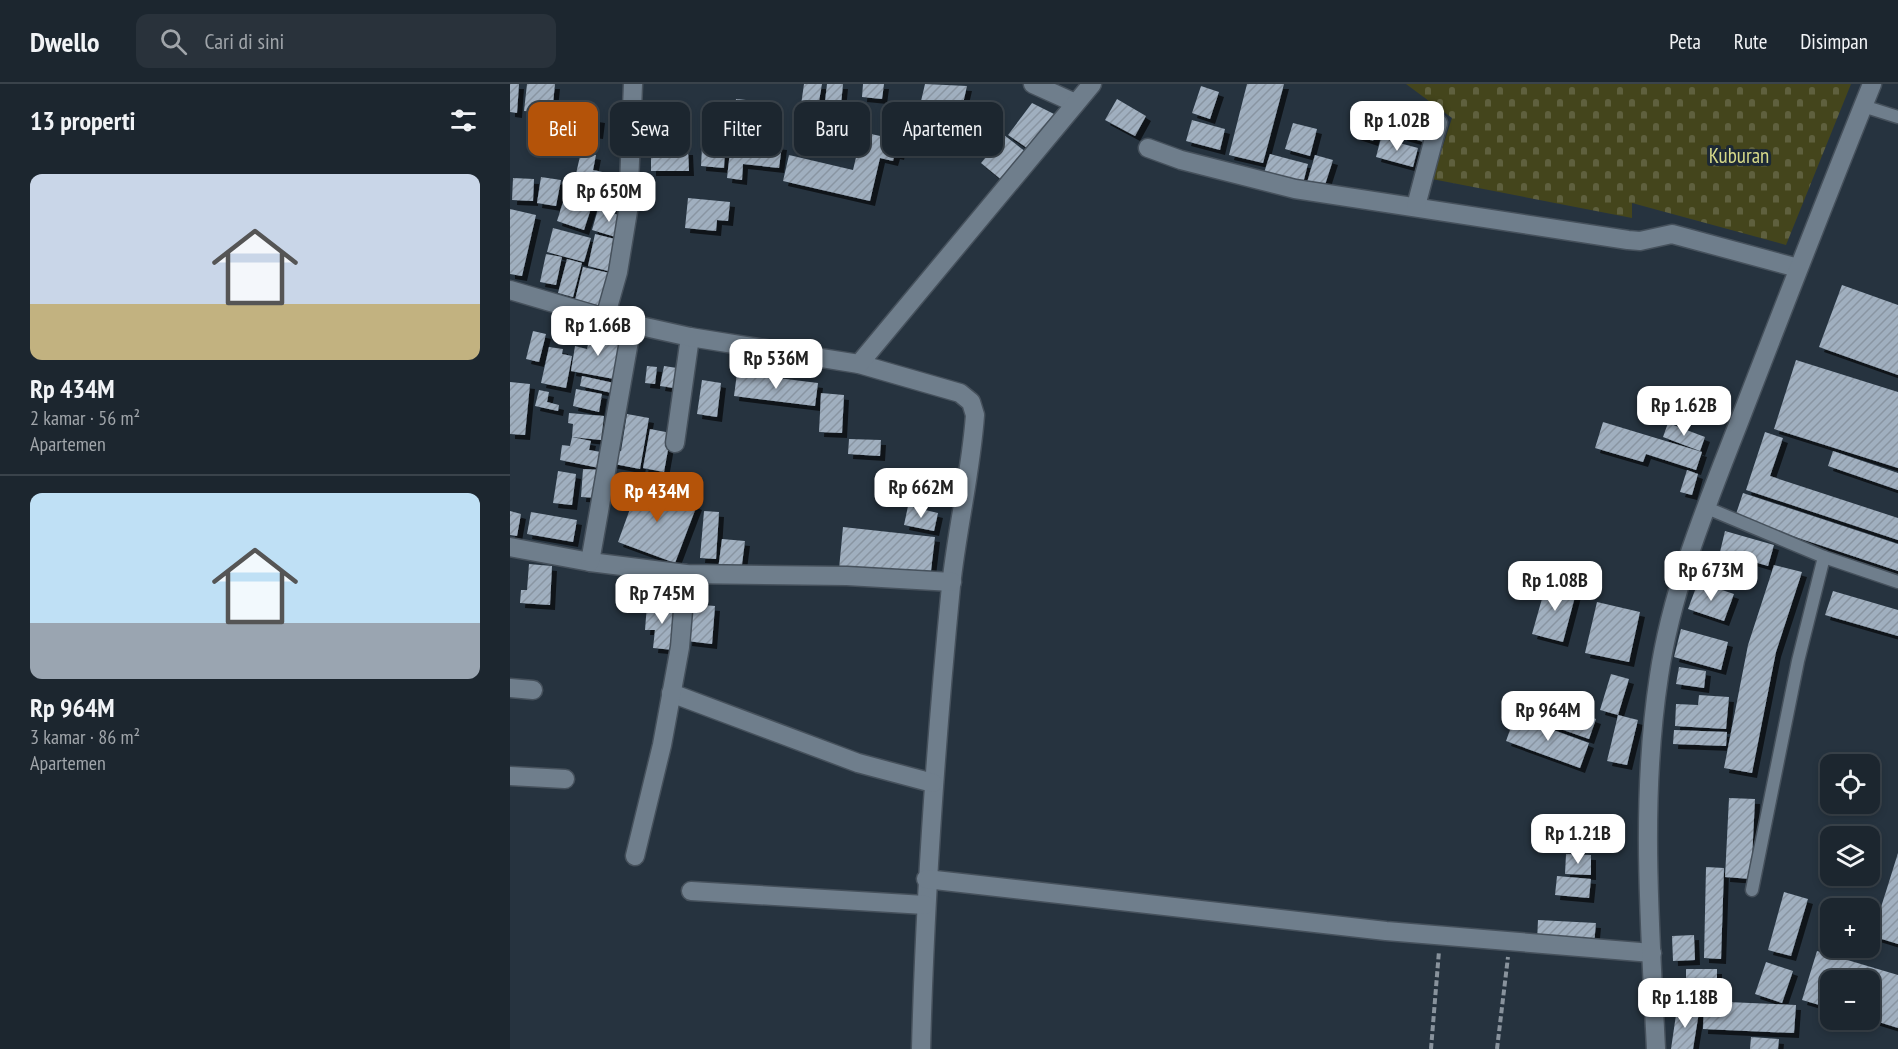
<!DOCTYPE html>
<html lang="id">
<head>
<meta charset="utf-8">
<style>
	:root { --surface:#1c262f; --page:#29323b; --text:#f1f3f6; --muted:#a0a5aa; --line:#3a434b; --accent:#b45309 }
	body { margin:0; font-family:"PT Sans Narrow",sans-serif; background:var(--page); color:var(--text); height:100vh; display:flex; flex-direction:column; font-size:22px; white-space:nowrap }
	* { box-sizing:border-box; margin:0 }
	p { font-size:20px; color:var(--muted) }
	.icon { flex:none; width:33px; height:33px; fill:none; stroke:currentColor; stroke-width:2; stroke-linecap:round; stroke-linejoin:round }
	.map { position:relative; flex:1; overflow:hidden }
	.drawer { display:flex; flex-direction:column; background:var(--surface); width:510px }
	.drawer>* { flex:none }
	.banner { position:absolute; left:18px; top:18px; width:570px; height:54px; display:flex; gap:12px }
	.buttons { position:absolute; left:1310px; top:670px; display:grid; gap:12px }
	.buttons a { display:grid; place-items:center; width:60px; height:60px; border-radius:12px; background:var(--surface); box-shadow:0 3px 9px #0003,0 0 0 2px var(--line); font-size:30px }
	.price { position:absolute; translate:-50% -51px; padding:0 14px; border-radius:12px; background:#fff; color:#222; font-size:20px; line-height:39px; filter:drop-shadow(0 2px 3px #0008) }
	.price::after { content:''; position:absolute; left:50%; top:36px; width:18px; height:14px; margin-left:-9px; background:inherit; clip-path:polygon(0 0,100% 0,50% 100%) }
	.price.current { background:var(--accent); color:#fff }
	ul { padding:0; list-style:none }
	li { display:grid; align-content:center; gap:12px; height:318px; padding:0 30px }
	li+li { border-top:2px solid var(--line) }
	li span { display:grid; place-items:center; height:186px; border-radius:12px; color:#555 }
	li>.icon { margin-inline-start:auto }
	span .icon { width:108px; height:108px; fill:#fffc; stroke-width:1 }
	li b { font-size:26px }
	h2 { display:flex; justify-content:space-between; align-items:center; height:72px; padding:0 30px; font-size:26px }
	.pill { padding:0 21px; border-radius:12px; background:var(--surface); box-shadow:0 3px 9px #0003,0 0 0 2px var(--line); font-size:21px; line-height:54px }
	.pill.current { background:var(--accent); color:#fff }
	header { display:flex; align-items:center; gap:36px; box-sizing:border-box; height:84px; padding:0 30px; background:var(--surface); border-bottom:2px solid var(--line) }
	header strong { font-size:28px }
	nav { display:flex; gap:33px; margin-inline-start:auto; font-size:21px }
	.search { width:420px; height:54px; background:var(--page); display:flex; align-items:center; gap:15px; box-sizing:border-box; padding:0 21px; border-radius:12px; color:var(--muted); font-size:22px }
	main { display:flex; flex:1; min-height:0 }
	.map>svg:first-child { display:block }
	.cemetery { fill:url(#cemetery-stones) }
	.building { fill:url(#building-hatch); filter:url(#shadow) }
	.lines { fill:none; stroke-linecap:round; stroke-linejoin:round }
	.lane-casing { stroke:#46515c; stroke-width:15 }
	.street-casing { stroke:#46515c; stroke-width:21 }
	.secondary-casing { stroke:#46515c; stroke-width:21 }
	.path { stroke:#89939d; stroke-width:4; stroke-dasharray:6 3; stroke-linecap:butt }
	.lane { stroke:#6f7e8c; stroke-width:12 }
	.street { stroke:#6f7e8c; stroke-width:18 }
	.secondary { stroke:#6f7e8c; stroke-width:18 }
	.labels { text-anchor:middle; stroke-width:6; stroke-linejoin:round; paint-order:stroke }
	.park-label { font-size:21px; fill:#d6d989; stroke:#1d2935 }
</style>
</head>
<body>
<header>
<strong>Dwello</strong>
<div class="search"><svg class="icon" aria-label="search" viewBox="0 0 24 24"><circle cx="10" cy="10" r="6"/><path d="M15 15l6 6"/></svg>Cari di sini</div>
<nav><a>Peta</a><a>Rute</a><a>Disimpan</a></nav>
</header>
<main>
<section class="drawer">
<h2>13 properti<svg class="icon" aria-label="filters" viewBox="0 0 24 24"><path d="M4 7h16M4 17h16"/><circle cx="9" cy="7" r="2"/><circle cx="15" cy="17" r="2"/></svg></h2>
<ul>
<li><span style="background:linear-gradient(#c9d6e8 70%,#c2b280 0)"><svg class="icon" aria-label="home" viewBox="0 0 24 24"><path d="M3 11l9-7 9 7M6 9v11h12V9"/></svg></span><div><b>Rp 434M</b><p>2 kamar · 56 m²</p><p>Apartemen</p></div></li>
<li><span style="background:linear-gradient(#bfe0f5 70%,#9aa5b1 0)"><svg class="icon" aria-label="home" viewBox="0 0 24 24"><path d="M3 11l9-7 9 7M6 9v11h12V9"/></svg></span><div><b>Rp 964M</b><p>3 kamar · 86 m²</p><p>Apartemen</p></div></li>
</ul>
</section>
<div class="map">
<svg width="1388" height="965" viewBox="0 0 1388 965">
	<defs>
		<pattern id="cemetery-stones" width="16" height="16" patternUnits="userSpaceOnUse" patternTransform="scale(1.5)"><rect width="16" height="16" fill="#44451c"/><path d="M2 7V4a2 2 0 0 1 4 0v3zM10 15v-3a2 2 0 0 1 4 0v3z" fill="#5f603e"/></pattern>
		<pattern id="building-hatch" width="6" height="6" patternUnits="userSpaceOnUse" patternTransform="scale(1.5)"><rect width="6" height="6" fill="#a0afbf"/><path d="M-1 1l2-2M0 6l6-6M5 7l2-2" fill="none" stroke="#8995a2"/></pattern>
		<filter id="shadow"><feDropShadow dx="5" dy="5" stdDeviation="0" flood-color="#0009"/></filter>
	</defs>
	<rect width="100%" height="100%" fill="#26333f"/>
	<!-- cemetery -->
	<polygon class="cemetery" points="896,0 1341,0 1276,161 1122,119 1122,134 922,95 942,34"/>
	<!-- building -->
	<g class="building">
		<polygon points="0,0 9,0 7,29 0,28"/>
		<polygon points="17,0 45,0 42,29 14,27"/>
		<polygon points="294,0 312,0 308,23 291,21"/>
		<polygon points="317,0 333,0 331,20 315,18"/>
		<polygon points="353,0 374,0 372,15 352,13"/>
		<polygon points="415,0 457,2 451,28 444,27 441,37 408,30"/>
		<polygon points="737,0 774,0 753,79 719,71"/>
		<polygon points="691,2 709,8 700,35 682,29"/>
		<polygon points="226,15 246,17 241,58 272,61 269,84 233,80 232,96 217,94"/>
		<polygon points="607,15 636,32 625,52 595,36"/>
		<polygon points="856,18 874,24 863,57 845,51"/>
		<polygon points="45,19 78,24 77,32 90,34 88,50 56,46 54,62 39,60"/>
		<polygon points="522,19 548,32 520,66 498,51"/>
		<polygon points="875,26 893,30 888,52 870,47"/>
		<polygon points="897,34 919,40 914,58 892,52"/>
		<polygon points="682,36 715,45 710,66 676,57"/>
		<polygon points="388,38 396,40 389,71 385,70 383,77 370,74 360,117 273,97 279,71 343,86 352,48 384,55"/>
		<polygon points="783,39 807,45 800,72 775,65"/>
		<polygon points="193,43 216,45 214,84 191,82"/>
		<polygon points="143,47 161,48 160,61 142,60"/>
		<polygon points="494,51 516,68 493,97 471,79"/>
		<polygon points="871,54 908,64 903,83 866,73"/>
		<polygon points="141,66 178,66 179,87 141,87"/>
		<polygon points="71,68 86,71 83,86 107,91 102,115 62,107"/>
		<polygon points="760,70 798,80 792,103 753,92"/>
		<polygon points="805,71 823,76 813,107 796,102"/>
		<polygon points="31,93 51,96 46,122 27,119"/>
		<polygon points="3,94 24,95 23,117 2,116"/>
		<polygon points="55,112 82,121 74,146 47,137"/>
		<polygon points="178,114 220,118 218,137 207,136 206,147 175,144"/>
		<polygon points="0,125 26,131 12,192 0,190"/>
		<polygon points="88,125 116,133 109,154 82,146"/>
		<polygon points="43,144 81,154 74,178 37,168"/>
		<polygon points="85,150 105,155 98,187 78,182"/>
		<polygon points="36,170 52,173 46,201 30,198"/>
		<polygon points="57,175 72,179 63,213 48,209"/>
		<polygon points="73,183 104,190 96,223 65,216"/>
		<polygon points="1332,201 1388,221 1388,291 1309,263"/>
		<polygon points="23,247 36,250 29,278 16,275"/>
		<polygon points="80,251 112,256 104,295 61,287 65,262 77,265"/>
		<polygon points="39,263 53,265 52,270 62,272 56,304 31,299"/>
		<polygon points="1286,276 1388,308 1388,384 1264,345"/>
		<polygon points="137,282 147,283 145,300 135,299"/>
		<polygon points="154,282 167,284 164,304 150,302"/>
		<polygon points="227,289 308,299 305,322 224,312"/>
		<polygon points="72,292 104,299 102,309 70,302"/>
		<polygon points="192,296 211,299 207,333 187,330"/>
		<polygon points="0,298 20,300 15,351 0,350"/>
		<polygon points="66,305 92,310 89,328 63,322"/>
		<polygon points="29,306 39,308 37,318 49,321 48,327 25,322"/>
		<polygon points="311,309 334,311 332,349 309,348"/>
		<polygon points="59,329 94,332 91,356 62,353 63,340 58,339"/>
		<polygon points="117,330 139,334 130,385 99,379 101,365 111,367"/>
		<polygon points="1093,338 1192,368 1186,386 1136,370 1133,378 1085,364"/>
		<polygon points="1158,339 1195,353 1190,367 1153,353"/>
		<polygon points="140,345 161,349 154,388 133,384"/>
		<polygon points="1255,348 1273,354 1260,392 1388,434 1388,456 1236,406"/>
		<polygon points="62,353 81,357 79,366 97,369 94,385 50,376 52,361 60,362"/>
		<polygon points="339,355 371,356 370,372 338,370"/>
		<polygon points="1323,367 1388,389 1388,406 1318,382"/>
		<polygon points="73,385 92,386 89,414 71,413"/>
		<polygon points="1177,386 1188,390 1182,411 1170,408"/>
		<polygon points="48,387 66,390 62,421 43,419"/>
		<polygon points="129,400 187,421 165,479 108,458"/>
		<polygon points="1233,409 1388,460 1388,487 1225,433"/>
		<polygon points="398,422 428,429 424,447 394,441"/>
		<polygon points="0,427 11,430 7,452 0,451"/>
		<polygon points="194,427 209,428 206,475 190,474"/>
		<polygon points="21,428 67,436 63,458 17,450"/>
		<polygon points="333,443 425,453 420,495 329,485"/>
		<polygon points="1215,447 1264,461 1258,482 1210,468"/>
		<polygon points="212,455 235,457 231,488 208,486"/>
		<polygon points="19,480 42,482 40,521 10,519 11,506 17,506"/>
		<polygon points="1264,481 1292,488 1266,568 1242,689 1214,684 1238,561"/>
		<polygon points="1037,497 1067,505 1053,558 1022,550"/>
		<polygon points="1188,498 1224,510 1214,537 1178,525"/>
		<polygon points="1323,507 1388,526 1388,552 1315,531"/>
		<polygon points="1087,518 1130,528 1119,578 1075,569"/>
		<polygon points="137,520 168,523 164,566 143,564 145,546 135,546"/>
		<polygon points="180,520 205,522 202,560 177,557"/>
		<polygon points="1171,545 1218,558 1211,586 1164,573"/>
		<polygon points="1169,583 1196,587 1194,604 1166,600"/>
		<polygon points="1101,590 1119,595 1108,631 1090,626"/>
		<polygon points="1189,611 1219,613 1216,645 1165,642 1166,620 1188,621"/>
		<polygon points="1029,616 1086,635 1079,655 1022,635"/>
		<polygon points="1108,631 1128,636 1117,681 1097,677"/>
		<polygon points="1005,632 1079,659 1070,684 996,657"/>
		<polygon points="1164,646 1217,648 1216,662 1163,660"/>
		<polygon points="1219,714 1245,715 1241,795 1215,793"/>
		<polygon points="1388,769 1388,860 1362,852"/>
		<polygon points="1056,770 1081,771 1081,791 1055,790"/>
		<polygon points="1196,783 1214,784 1211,875 1194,874"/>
		<polygon points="1047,792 1081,795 1079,814 1045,811"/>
		<polygon points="1274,808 1298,815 1281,872 1258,866"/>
		<polygon points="1028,836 1086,839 1084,860 1027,857"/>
		<polygon points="1184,851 1185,876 1163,877 1162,852"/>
		<polygon points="1307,867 1388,891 1388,944 1359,935 1359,897 1320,897 1320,924 1292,916"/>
		<polygon points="1256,878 1283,887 1272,919 1245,910"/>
		<rect x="1176" y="885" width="31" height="26"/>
		<polygon points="1194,917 1286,921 1284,949 1193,945"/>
		<polygon points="1167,924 1189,928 1183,965 1161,965"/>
		<polygon points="1241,953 1269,955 1268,965 1240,965"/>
	</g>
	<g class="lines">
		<defs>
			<g id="lane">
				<polyline points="1353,22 1388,33"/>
				<polyline points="1197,424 1314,473 1388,498"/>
				<polyline points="1242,806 1288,577 1314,473"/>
			</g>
			<g id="street">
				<polyline points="523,0 565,19"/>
				<polyline points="638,64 671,76 785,105 1118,156 1130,157 1162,150 1288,184"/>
				<polyline points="906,122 928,39"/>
				<polyline points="95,234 108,188 118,127 123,0"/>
				<path d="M349,280L450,309L461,318L465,331C461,388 447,445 441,502C426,656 415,810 411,965"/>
				<polyline points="165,359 180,253"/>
				<polyline points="0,463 80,478 176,490 337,492 442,498"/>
				<polyline points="80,478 122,240"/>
				<polyline points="0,604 23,606"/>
				<polyline points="161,609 348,679 423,699"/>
				<polyline points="0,692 55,695"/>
				<polyline points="125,772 152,661 170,563 176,490"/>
				<polyline points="416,795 876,847 1142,869"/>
				<polyline points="181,807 415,821"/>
			</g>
			<g id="secondary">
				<polyline points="0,206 95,234 180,253 349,280 582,0"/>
				<path d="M1146,965C1140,841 1130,716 1149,592C1162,503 1198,418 1231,333C1274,222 1317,111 1362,0"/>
			</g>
		</defs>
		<!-- lane casing -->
		<use href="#lane" class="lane-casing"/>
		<!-- street casing -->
		<use href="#street" class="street-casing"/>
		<!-- secondary casing -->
		<use href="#secondary" class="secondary-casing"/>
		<!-- path -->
		<g class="path">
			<polyline points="921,965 929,867"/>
			<polyline points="987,965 998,873"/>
		</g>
		<!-- lane -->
		<use href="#lane" class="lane"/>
		<!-- street -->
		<use href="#street" class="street"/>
		<!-- secondary -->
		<use href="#secondary" class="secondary"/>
	</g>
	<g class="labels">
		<!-- park labels -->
		<g class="park-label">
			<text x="1229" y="79">Kuburan</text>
		</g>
	</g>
</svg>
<div class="buttons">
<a><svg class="icon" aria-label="locate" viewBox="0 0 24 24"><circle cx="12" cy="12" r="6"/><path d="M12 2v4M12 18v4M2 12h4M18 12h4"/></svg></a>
<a><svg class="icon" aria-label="layers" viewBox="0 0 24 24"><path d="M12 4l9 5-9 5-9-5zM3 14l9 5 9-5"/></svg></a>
<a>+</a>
<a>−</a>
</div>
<b class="price" style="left:887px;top:68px">Rp 1.02B</b>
<b class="price" style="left:99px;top:139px">Rp 650M</b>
<b class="price" style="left:88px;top:273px">Rp 1.66B</b>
<b class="price" style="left:266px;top:306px">Rp 536M</b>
<b class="price" style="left:1174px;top:353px">Rp 1.62B</b>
<b class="price" style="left:411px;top:435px">Rp 662M</b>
<b class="price current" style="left:147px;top:439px">Rp 434M</b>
<b class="price" style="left:1201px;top:518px">Rp 673M</b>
<b class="price" style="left:1045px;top:528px">Rp 1.08B</b>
<b class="price" style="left:152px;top:541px">Rp 745M</b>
<b class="price" style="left:1038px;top:658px">Rp 964M</b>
<b class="price" style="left:1068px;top:781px">Rp 1.21B</b>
<b class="price" style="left:1175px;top:945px">Rp 1.18B</b>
<div class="banner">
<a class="pill current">Beli</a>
<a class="pill">Sewa</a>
<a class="pill">Filter</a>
<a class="pill">Baru</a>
<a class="pill">Apartemen</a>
</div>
</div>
</main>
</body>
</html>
